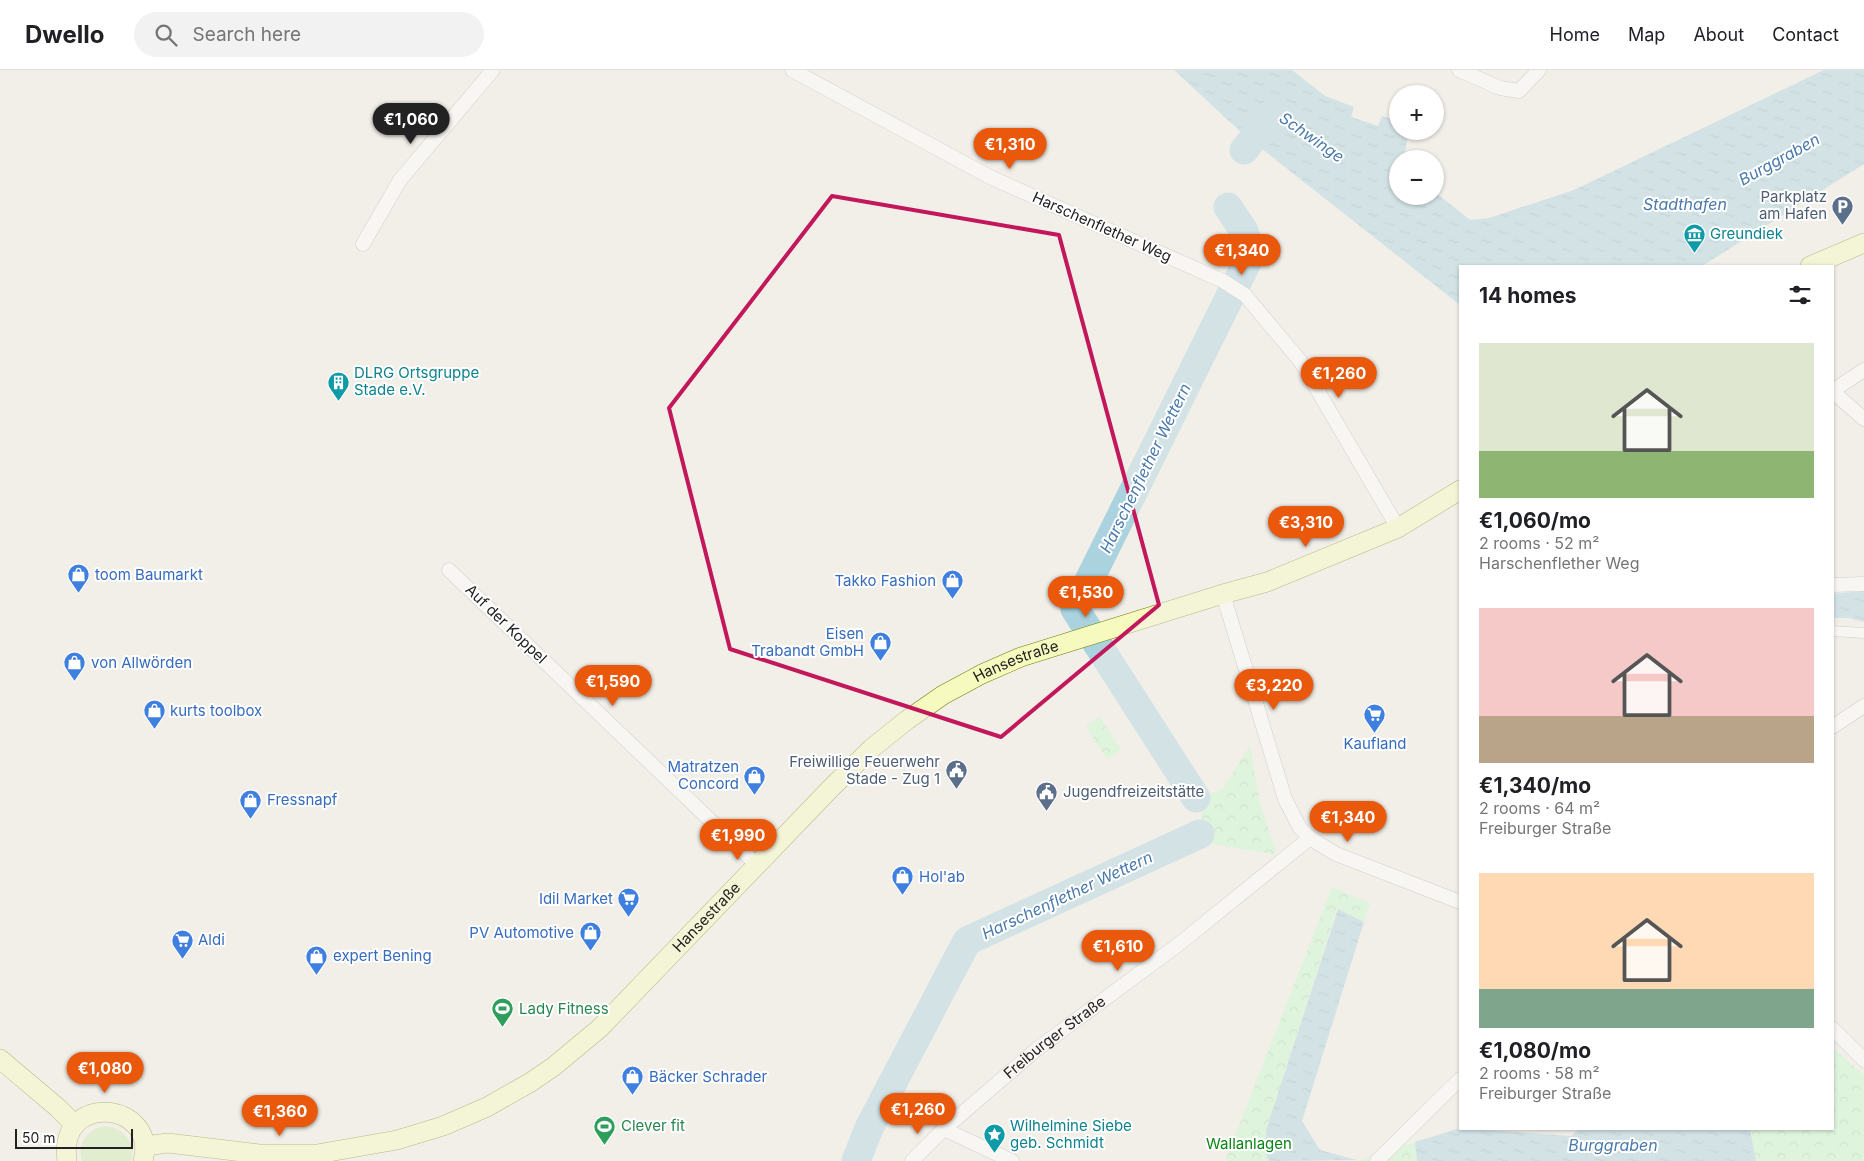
<!DOCTYPE html>
<html lang="en">
<head>
<meta charset="utf-8">
<style>
	:root { --surface:#fff; --page:#f2f2f2; --text:#202124; --muted:#757577; --line:#e0e0e0; --accent:#ea580c }
	body { margin:0; font-family:Inter,sans-serif; background:var(--page); color:var(--text); height:100vh; display:flex; flex-direction:column; font-size:19px; white-space:nowrap }
	* { box-sizing:border-box; margin:0 }
	p { font-size:16px; color:var(--muted) }
	.icon { flex:none; width:28px; height:28px; fill:none; stroke:currentColor; stroke-width:2; stroke-linecap:round; stroke-linejoin:round }
	.map { position:relative; flex:1; overflow:hidden }
	.details { position:absolute; left:1459px; top:195px; width:375px; height:865px; display:flex; flex-direction:column; background:var(--surface); border-radius:0px; box-shadow:0 1px 4px #0004 }
	.details>* { flex:none }
	.controls { position:absolute; left:1389px; top:15px; display:grid; gap:10px }
	.controls a { display:grid; place-items:center; width:55px; height:55px; border-radius:50%; background:var(--surface); box-shadow:0 1px 4px #0004; font-size:25px }
	.scale { position:absolute; left:15px; bottom:12px; width:118px; box-sizing:border-box; padding-left:5px; border:2px solid #222; border-top:0; font-size:14px; line-height:18px; white-space:nowrap; color:#222; -webkit-text-stroke:4px #fff; paint-order:stroke }
	.price { position:absolute; translate:-50% -42px; padding:0 11px; border-radius:18px; background:var(--accent); color:#fff; font-size:16px; line-height:32px; filter:drop-shadow(0 1px 2px #0008) }
	.price::after { content:''; position:absolute; left:50%; top:30px; width:15px; height:11px; margin-left:-8px; background:inherit; clip-path:polygon(0 0,100% 0,50% 100%) }
	.price.on { background:#222; color:#fff }
	ul { padding:0; list-style:none }
	li { display:grid; align-content:center; gap:10px; height:265px; padding:0 20px }
	li span { display:grid; place-items:center; height:155px; border-radius:0px; color:#555 }
	li>.icon { margin-inline-start:auto }
	span .icon { width:90px; height:90px; fill:#fffc; stroke-width:1 }
	li b { font-size:21px }
	h2 { display:flex; justify-content:space-between; align-items:center; height:60px; padding:0 20px; font-size:21px }
	header { display:flex; align-items:center; gap:30px; box-sizing:border-box; height:70px; padding:0 25px; background:var(--surface); border-bottom:1px solid var(--line) }
	header strong { font-size:24px }
	nav { display:flex; gap:28px; margin-inline-start:auto; font-size:18px }
	.search { width:350px; height:45px; background:var(--page); display:flex; align-items:center; gap:12px; box-sizing:border-box; padding:0 18px; border-radius:28px; color:var(--muted); font-size:19px }
	.map>svg:first-child { display:block }
	.grass { fill:#cdebb0 }
	.park { fill:url(#park-crowns) }
	.water { fill:url(#water-ripples) }
	.lines { fill:none; stroke-linecap:round; stroke-linejoin:round }
	.river { stroke:#aad3df; stroke-width:29 }
	.pedestrian-casing { stroke:#a9a9a9; stroke-width:11 }
	.minor-casing { stroke:#a9a9a9; stroke-width:15 }
	.secondary-casing { stroke:#707d05; stroke-width:20 }
	.pedestrian { stroke:#fff; stroke-width:10 }
	.minor { stroke:#fff; stroke-width:14 }
	.secondary { stroke:#f7fabf; stroke-width:19 }
	.marked { fill:none; stroke:#c2185b; stroke-width:4; stroke-linejoin:round }
	.labels { text-anchor:middle; stroke-width:4; stroke-linejoin:round; paint-order:stroke }
	.service-label { font-size:15px; fill:#4e5e75; stroke:#fff; text-anchor:end }
	.street-label { font-size:15px; fill:#222; stroke:#fff }
	.culture-label { font-size:15px; fill:#0d838f; stroke:#fff; text-anchor:start }
	.shop-label { font-size:15px; fill:#366cbe; stroke:#fff; text-anchor:start }
	.leisure-label { font-size:15px; fill:#27864d; stroke:#fff; text-anchor:start }
	.park-label { font-size:15px; fill:#0c8416; stroke:#fff }
	.water-label { font-size:16px; font-style:italic; fill:#4a7aab; stroke:#fff }
</style>
</head>
<body>
<header>
<strong>Dwello</strong>
<div class="search"><svg class="icon" aria-label="search" viewBox="0 0 24 24"><circle cx="10" cy="10" r="6"/><path d="M15 15l6 6"/></svg>Search here</div>
<nav><a>Home</a><a>Map</a><a>About</a><a>Contact</a></nav>
</header>
<div class="map">
<svg width="1864" height="1091" viewBox="0 0 1864 1091">
	<defs>
		<pattern id="park-crowns" width="20" height="18" patternUnits="userSpaceOnUse" patternTransform="scale(1.25)"><rect width="20" height="18" fill="#c8facc"/><path d="M2 6a3 3 0 1 1 6 0M12 15a3 3 0 1 1 6 0" fill="none" stroke="#acd6af"/></pattern>
		<pattern id="water-ripples" width="26" height="14" patternUnits="userSpaceOnUse" patternTransform="scale(1.25)"><rect width="26" height="14" fill="#aad3df"/><path d="M2 4q2-2 4 0t4 0M15 11q2-2 4 0t4 0" fill="none" stroke="#92b5bf"/></pattern>
	</defs>
	<rect width="100%" height="100%" fill="#f2efe9"/>
	<!-- grass -->
	<path class="grass" d="M105,1056C124,1058 136,1072 131,1091H82C76,1073 88,1059 105,1056Z"/>
	<!-- park -->
	<g class="park">
		<polygon points="1100,647 1121,680 1107,689 1085,656"/>
		<polygon points="1250,675 1259,730 1277,785 1194,771 1203,767 1201,727 1223,719"/>
		<polygon points="1332,817 1370,833 1364,852 1337,839 1266,1060 1265,1082 1269,1091 1227,1091 1226,1089"/>
		<polygon points="1833,978 1864,1005 1864,1091 1756,1091 1750,1059 1832,1059"/>
		<polygon points="1415,1072 1417,1091 1356,1091"/>
	</g>
	<!-- water -->
	<g class="water">
		<polygon points="1174,0 1292,0 1325,26 1354,37 1351,47 1378,56 1382,46 1397,51 1398,61 1409,61 1405,81 1411,89 1398,89 1398,126 1435,126 1435,122 1470,150 1489,148 1574,120 1824,0 1864,0 1864,94 1702,196 1460,196 1460,235 1243,64"/>
		<polygon points="1864,521 1864,552 1849,548 1833,548 1832,524"/>
		<polygon points="1338,839 1364,852 1302,1051 1320,1080 1357,1090 1269,1091 1265,1082 1266,1060"/>
		<polygon points="1460,1058 1571,1066 1579,1059 1750,1059 1756,1091 1417,1091 1415,1072"/>
	</g>
	<g class="lines">
		<!-- river -->
		<g class="river">
			<polyline points="1244,80 1275,41"/>
			<polyline points="1196,728 1075,539 1251,184 1244,161 1228,137"/>
			<polyline points="856,1091 869,1058 967,871 1200,764"/>
		</g>
		<defs>
			<polyline id="pedestrian" points="1832,561 1864,563"/>
			<g id="minor">
				<polyline points="792,0 990,107 1223,211 1245,225 1301,292 1398,458"/>
				<polyline points="1459,0 1500,18 1519,21 1539,0"/>
				<polyline points="363,174 400,110 493,0"/>
				<polyline points="1832,321 1864,349"/>
				<polyline points="1832,321 1864,300"/>
				<polyline points="449,500 757,795"/>
				<polyline points="1832,515 1864,514"/>
				<polyline points="1223,524 1285,729 1300,758 1310,768 1336,784 1460,832"/>
				<polyline points="1832,657 1864,636"/>
				<polyline points="1832,958 1864,990"/>
				<polyline points="944,1059 1012,1091"/>
				<path id="s1" d="M912,1091L944,1059L1037,979L1179,874L1310,768"/>
				<polyline points="1377,1091 1460,1009"/>
			</g>
			<g id="secondary">
				<polyline points="1810,196 1864,173"/>
				<polyline points="0,989 58,1038 75,1055"/>
				<path id="s2" d="M145,1076L168,1073L259,1084H317L397,1070L443,1056L487,1037L531,1012L553,997L600,958L832,717L872,678L907,650L943,625L982,604L1021,587L1223,524L1267,512L1398,458L1460,420"/>
				<path d="M67,1091C57,1020 159,1032 143,1091"/>
			</g>
		</defs>
		<!-- pedestrian casing -->
		<use href="#pedestrian" class="pedestrian-casing"/>
		<!-- minor casing -->
		<use href="#minor" class="minor-casing"/>
		<!-- secondary casing -->
		<use href="#secondary" class="secondary-casing"/>
		<!-- pedestrian -->
		<use href="#pedestrian" class="pedestrian"/>
		<!-- minor -->
		<use href="#minor" class="minor"/>
		<!-- secondary -->
		<use href="#secondary" class="secondary"/>
	</g>
	<!-- marked area -->
	<path d="M0 0H1864V1091H0ZM832,126L1059,165L1159,535L1001,667L730,579L669,338Z" fill="#f2efe9" fill-opacity=".55" fill-rule="evenodd"/>
	<path class="marked" d="M832,126L1059,165L1159,535L1001,667L730,579L669,338Z"/>
	<!-- icons -->
	<defs>
		<symbol id="parking-pin" viewBox="-11 -11 22 30"><path d="M0 17L-7.5 6A9.5 9.5 0 1 1 7.5 6Z" fill="#5c6f8a" stroke="#fff"/><path d="M-3.5-5.5H1a3.5 3.5 0 0 1 0 7H-1V5.5H-3.5ZM-1-3.4V-.6H.8a1.4 1.4 0 0 0 0-2.8Z" fill="#fff"/></symbol>
		<symbol id="museum-pin" viewBox="-11 -11 22 30"><path d="M0 17L-7.5 6A9.5 9.5 0 1 1 7.5 6Z" fill="#0f9aa8" stroke="#fff"/><path d="M0-6L6-3V-2H-6V-3ZM-5-1h2V3h-2ZM-1-1h2V3h-2ZM3-1h2V3H3ZM-6 4H6V6H-6Z" fill="#fff"/></symbol>
		<symbol id="building-pin" viewBox="-11 -11 22 30"><path d="M0 17L-7.5 6A9.5 9.5 0 1 1 7.5 6Z" fill="#0f9aa8" stroke="#fff"/><path d="M-4-6H4V6H1V3H-1V6H-4ZM-2.5-4.3h1.7v1.8h-1.7ZM.8-4.3h1.7v1.8H.8ZM-2.5-1h1.7V.8h-1.7ZM.8-1h1.7V.8H.8Z" fill="#fff"/></symbol>
		<symbol id="shop-pin" viewBox="-11 -11 22 30"><path d="M0 17L-7.5 6A9.5 9.5 0 1 1 7.5 6Z" fill="#3f7fe0" stroke="#fff"/><path d="M-5-2.5h2.3a2.7 3.5 0 0 1 5.4 0H5L5.5 6h-11ZM-1.5-2.5h3a1.5 2.3 0 0 0-3 0Z" fill="#fff"/></symbol>
		<symbol id="supermarket-pin" viewBox="-11 -11 22 30"><path d="M0 17L-7.5 6A9.5 9.5 0 1 1 7.5 6Z" fill="#3f7fe0" stroke="#fff"/><path d="M-6-5.5h2.5l.6 2H6L4.5 2H-2.5L-4.4-4H-6ZM-1.5 3.2a1.3 1.3 0 1 0 .1 0ZM3 3.2a1.3 1.3 0 1 0 .1 0Z" fill="#fff"/></symbol>
		<symbol id="civic-pin" viewBox="-11 -11 22 30"><path d="M0 17L-7.5 6A9.5 9.5 0 1 1 7.5 6Z" fill="#5c6f8a" stroke="#fff"/><path d="M-.6-6.5H3V-4.5H.6V-3L4-1V1h2V6H-6V1h2V-1L-.6-3ZM-1.2 2.5V6h2.4V2.5Z" fill="#fff"/></symbol>
		<symbol id="stadium-pin" viewBox="-11 -11 22 30"><path d="M0 17L-7.5 6A9.5 9.5 0 1 1 7.5 6Z" fill="#2e9e5b" stroke="#fff"/><path d="M0-5a6.5 5 0 1 0 0 10a6.5 5 0 1 0 0-10ZM-3.5-1.8h7v3.6h-7Z" fill="#fff"/></symbol>
		<symbol id="sight-pin" viewBox="-11 -11 22 30"><path d="M0 17L-7.5 6A9.5 9.5 0 1 1 7.5 6Z" fill="#0f9aa8" stroke="#fff"/><path d="M0-6L1.8-2.2L6-1.7L2.9 1.2L3.7 5.4L0 3.3L-3.7 5.4L-2.9 1.2L-6-1.7L-1.8-2.2Z" fill="#fff"/></symbol>
	</defs>
	<g fill-rule="evenodd">
		<use href="#parking-pin" x="1830" y="124" width="25" height="34"/>
		<use href="#museum-pin" x="1682" y="152" width="25" height="34"/>
		<use href="#building-pin" x="326" y="300" width="25" height="34"/>
		<use href="#shop-pin" x="66" y="492" width="25" height="34"/>
		<use href="#shop-pin" x="940" y="498" width="25" height="34"/>
		<use href="#shop-pin" x="868" y="560" width="25" height="34"/>
		<use href="#shop-pin" x="62" y="580" width="25" height="34"/>
		<use href="#shop-pin" x="142" y="628" width="25" height="34"/>
		<use href="#supermarket-pin" x="1362" y="632" width="25" height="34"/>
		<use href="#civic-pin" x="944" y="688" width="25" height="34"/>
		<use href="#shop-pin" x="742" y="694" width="25" height="34"/>
		<use href="#civic-pin" x="1034" y="710" width="25" height="34"/>
		<use href="#shop-pin" x="238" y="718" width="25" height="34"/>
		<use href="#shop-pin" x="890" y="794" width="25" height="34"/>
		<use href="#supermarket-pin" x="616" y="816" width="25" height="34"/>
		<use href="#shop-pin" x="578" y="850" width="25" height="34"/>
		<use href="#supermarket-pin" x="170" y="858" width="25" height="34"/>
		<use href="#shop-pin" x="304" y="874" width="25" height="34"/>
		<use href="#stadium-pin" x="490" y="926" width="25" height="34"/>
		<use href="#shop-pin" x="620" y="994" width="25" height="34"/>
		<use href="#stadium-pin" x="592" y="1044" width="25" height="34"/>
		<use href="#sight-pin" x="982" y="1052" width="25" height="34"/>
	</g>
	<g class="labels">
		<!-- service labels -->
		<g class="service-label">
			<text x="1827" y="132">Parkplatz<tspan x="1827" dy="17">am Hafen</tspan></text>
			<text x="940" y="697">Freiwillige Feuerwehr<tspan x="940" dy="17">Stade - Zug 1</tspan></text>
			<text x="1063" y="727" text-anchor="start">Jugendfreizeitstätte</text>
		</g>
		<!-- street labels -->
		<g class="street-label">
			<text transform="translate(1102 157) rotate(24)" y="5">Harschenflether Weg</text>
			<text transform="translate(506 554) rotate(44)" y="5">Auf der Koppel</text>
			<text dy="5" stroke="none"><textPath href="#s2" startOffset="1048">Hansestraße</textPath></text>
			<text dy="5" stroke="none"><textPath href="#s2" startOffset="642">Hansestraße</textPath></text>
			<text dy="5" stroke="none"><textPath href="#s1" startOffset="189">Freiburger Straße</textPath></text>
		</g>
		<!-- culture labels -->
		<g class="culture-label">
			<text x="1710" y="169">Greundiek</text>
			<text x="354" y="308">DLRG Ortsgruppe<tspan x="354" dy="17">Stade e.V.</tspan></text>
			<text x="1010" y="1061">Wilhelmine Siebe<tspan x="1010" dy="17">geb. Schmidt</tspan></text>
		</g>
		<!-- shop labels -->
		<g class="shop-label">
			<text x="95" y="510">toom Baumarkt</text>
			<text x="936" y="516" text-anchor="end">Takko Fashion</text>
			<text x="864" y="569" text-anchor="end">Eisen<tspan x="864" dy="17">Trabandt GmbH</tspan></text>
			<text x="91" y="598">von Allwörden</text>
			<text x="170" y="646">kurts toolbox</text>
			<text x="1375" y="679" text-anchor="middle">Kaufland</text>
			<text x="739" y="702" text-anchor="end">Matratzen<tspan x="739" dy="17">Concord</tspan></text>
			<text x="267" y="735">Fressnapf</text>
			<text x="919" y="812">Hol'ab</text>
			<text x="613" y="834" text-anchor="end">Idil Market</text>
			<text x="574" y="868" text-anchor="end">PV Automotive</text>
			<text x="198" y="875">Aldi</text>
			<text x="333" y="891">expert Bening</text>
			<text x="649" y="1012">Bäcker Schrader</text>
		</g>
		<!-- leisure labels -->
		<g class="leisure-label">
			<text x="519" y="944">Lady Fitness</text>
			<text x="621" y="1061">Clever fit</text>
		</g>
		<!-- park labels -->
		<g class="park-label">
			<text x="1249" y="1079">Wallanlagen</text>
		</g>
		<!-- water labels -->
		<g class="water-label">
			<text transform="translate(1312 67) rotate(35)" y="6">Schwinge</text>
			<text transform="translate(1779 89) rotate(-29)" y="6">Burggraben</text>
			<text x="1685" y="140">Stadthafen</text>
			<text transform="translate(1145 398) rotate(-64)" y="6">Harschenflether Wettern</text>
			<text transform="translate(1067 825) rotate(-25)" y="6">Harschenflether Wettern</text>
			<text x="1613" y="1081">Burggraben</text>
		</g>
	</g>
</svg>
<div class="controls">
<a>+</a>
<a>−</a>
</div>
<div class="scale">50 m</div>
<b class="price on" style="left:411px;top:75px">€1,060</b>
<b class="price" style="left:1010px;top:100px">€1,310</b>
<b class="price" style="left:1242px;top:206px">€1,340</b>
<b class="price" style="left:1339px;top:329px">€1,260</b>
<b class="price" style="left:1306px;top:478px">€3,310</b>
<b class="price" style="left:1086px;top:548px">€1,530</b>
<b class="price" style="left:613px;top:637px">€1,590</b>
<b class="price" style="left:1274px;top:641px">€3,220</b>
<b class="price" style="left:1348px;top:773px">€1,340</b>
<b class="price" style="left:738px;top:791px">€1,990</b>
<b class="price" style="left:1118px;top:902px">€1,610</b>
<b class="price" style="left:105px;top:1024px">€1,080</b>
<b class="price" style="left:918px;top:1065px">€1,260</b>
<b class="price" style="left:280px;top:1067px">€1,360</b>
<section class="details">
<h2>14 homes<svg class="icon" aria-label="filters" viewBox="0 0 24 24"><path d="M4 7h16M4 17h16"/><circle cx="9" cy="7" r="2"/><circle cx="15" cy="17" r="2"/></svg></h2>
<ul>
<li><span style="background:linear-gradient(#dfe7d0 70%,#8fb573 0)"><svg class="icon" aria-label="home" viewBox="0 0 24 24"><path d="M3 11l9-7 9 7M6 9v11h12V9"/></svg></span><div><b>€1,060/mo</b><p>2 rooms · 52 m²</p><p>Harschenflether Weg</p></div></li>
<li><span style="background:linear-gradient(#f6c9c9 70%,#b9a48a 0)"><svg class="icon" aria-label="home" viewBox="0 0 24 24"><path d="M3 11l9-7 9 7M6 9v11h12V9"/></svg></span><div><b>€1,340/mo</b><p>2 rooms · 64 m²</p><p>Freiburger Straße</p></div></li>
<li><span style="background:linear-gradient(#ffd9b3 75%,#7fa58c 0)"><svg class="icon" aria-label="home" viewBox="0 0 24 24"><path d="M3 11l9-7 9 7M6 9v11h12V9"/></svg></span><div><b>€1,080/mo</b><p>2 rooms · 58 m²</p><p>Freiburger Straße</p></div></li>
</ul>
</section>
</div>
</body>
</html>
